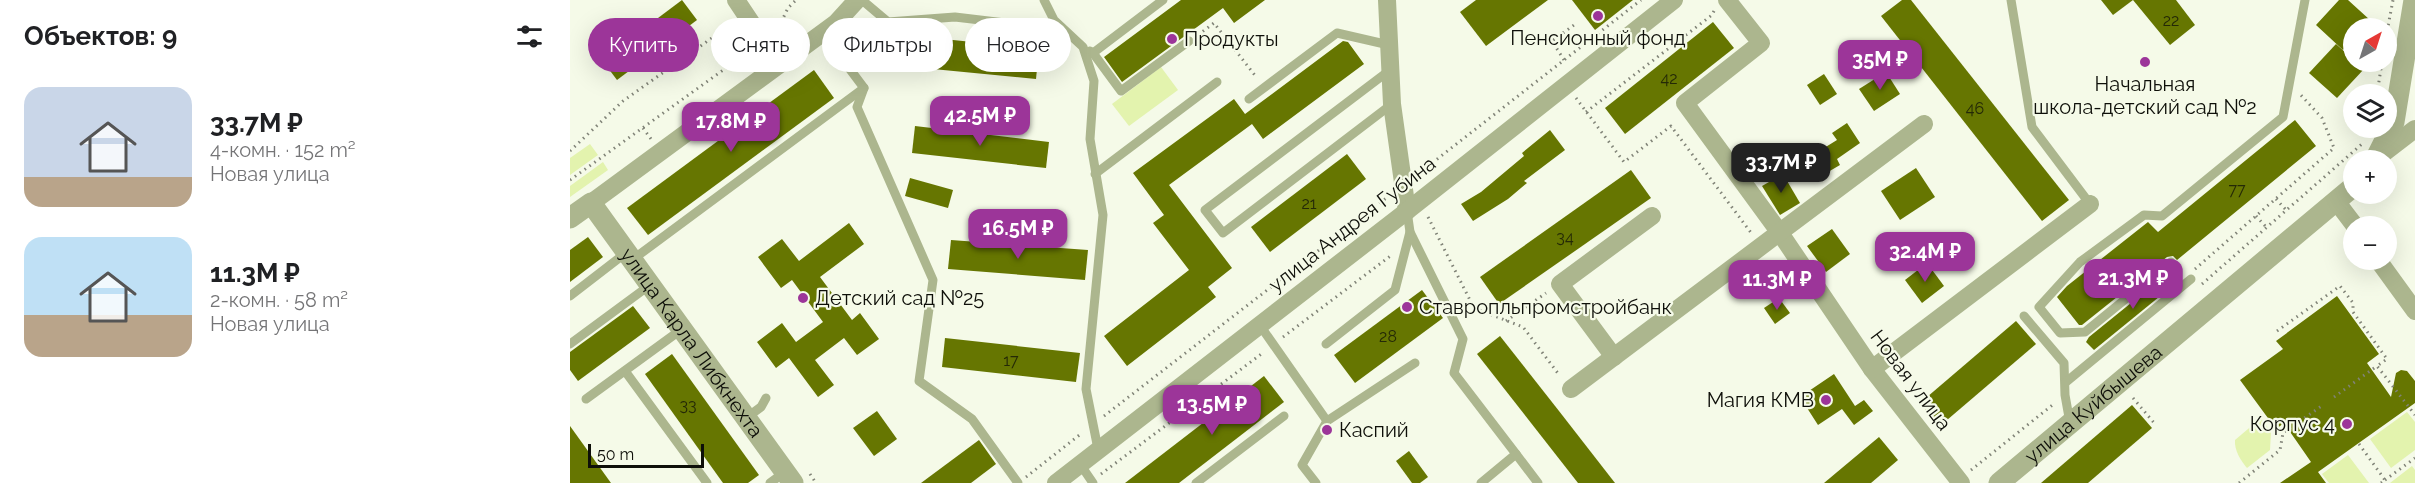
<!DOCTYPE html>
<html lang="ru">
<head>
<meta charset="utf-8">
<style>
	:root { --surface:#fff; --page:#f6f6f6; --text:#202124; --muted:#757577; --accent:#9c3599 }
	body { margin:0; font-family:Raleway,sans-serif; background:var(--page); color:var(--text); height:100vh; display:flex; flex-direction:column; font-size:22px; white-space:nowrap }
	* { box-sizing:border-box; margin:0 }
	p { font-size:20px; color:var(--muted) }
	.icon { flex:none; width:33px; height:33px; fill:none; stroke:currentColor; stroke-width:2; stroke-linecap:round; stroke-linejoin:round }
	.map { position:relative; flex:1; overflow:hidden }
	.details { display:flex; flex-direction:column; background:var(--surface); width:570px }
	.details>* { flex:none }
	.guide { position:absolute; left:18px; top:18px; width:570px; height:54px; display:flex; gap:12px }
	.needle { width:39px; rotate:39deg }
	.buttons { position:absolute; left:1773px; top:18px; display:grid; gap:12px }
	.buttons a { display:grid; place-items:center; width:54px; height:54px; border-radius:50%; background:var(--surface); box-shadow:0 6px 24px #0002; font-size:30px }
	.scale { position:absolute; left:18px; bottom:15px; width:116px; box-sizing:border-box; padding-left:6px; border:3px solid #0e0f09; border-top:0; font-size:16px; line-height:21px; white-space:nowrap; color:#0e0f09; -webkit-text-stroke:4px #f5fae8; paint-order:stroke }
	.price { position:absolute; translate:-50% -51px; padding:0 14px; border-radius:12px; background:var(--accent); color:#fff; font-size:20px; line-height:39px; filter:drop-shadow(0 2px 3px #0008) }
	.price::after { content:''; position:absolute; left:50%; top:36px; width:18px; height:14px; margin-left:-9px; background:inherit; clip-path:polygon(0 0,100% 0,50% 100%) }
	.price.on { background:#222; color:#fff }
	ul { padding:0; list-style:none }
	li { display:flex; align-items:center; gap:18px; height:150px; padding:0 24px }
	li span { display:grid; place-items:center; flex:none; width:168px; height:120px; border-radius:18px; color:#555 }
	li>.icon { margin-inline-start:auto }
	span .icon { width:72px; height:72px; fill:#fffc; stroke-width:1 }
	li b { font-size:26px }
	h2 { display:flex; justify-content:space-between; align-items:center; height:72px; padding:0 24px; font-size:26px }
	.tag { padding:0 21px; border-radius:27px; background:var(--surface); box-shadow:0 6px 24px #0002; font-size:21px; line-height:54px }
	.tag.on { background:var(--accent); color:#fff }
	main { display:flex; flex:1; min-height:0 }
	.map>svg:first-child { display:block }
	.green { fill:#e3f3ae }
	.building { fill:#667601 }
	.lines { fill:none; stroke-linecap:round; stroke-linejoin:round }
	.path { stroke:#808377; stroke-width:3; stroke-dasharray:1.5 4.5; stroke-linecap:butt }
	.service { stroke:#acb68e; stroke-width:9 }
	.minor { stroke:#acb68e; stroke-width:18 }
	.tertiary { stroke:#acb68e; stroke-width:21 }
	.poi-dot { fill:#9c3599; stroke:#f5fae8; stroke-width:2 }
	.labels { text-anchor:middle; stroke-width:4.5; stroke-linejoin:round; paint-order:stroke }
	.number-label { font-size:16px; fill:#242907 }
	.poi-label { font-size:20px; fill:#0e0f09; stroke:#f5fae8; text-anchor:start }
	.street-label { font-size:20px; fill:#0e0f09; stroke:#f5fae8 }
</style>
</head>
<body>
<main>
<section class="details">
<h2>Объектов: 9<svg class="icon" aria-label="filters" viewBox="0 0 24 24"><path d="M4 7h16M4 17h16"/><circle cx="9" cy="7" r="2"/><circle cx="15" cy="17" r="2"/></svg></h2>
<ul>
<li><span style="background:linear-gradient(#c9d6e8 75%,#b9a48a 0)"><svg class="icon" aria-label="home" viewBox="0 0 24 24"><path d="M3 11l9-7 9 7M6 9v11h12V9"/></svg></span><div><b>33.7M ₽</b><p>4-комн. · 152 m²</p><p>Новая улица</p></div></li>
<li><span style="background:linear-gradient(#bfe0f5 65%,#b9a48a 0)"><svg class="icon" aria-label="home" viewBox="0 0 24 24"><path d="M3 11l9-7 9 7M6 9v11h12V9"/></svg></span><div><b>11.3M ₽</b><p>2-комн. · 58 m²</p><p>Новая улица</p></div></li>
</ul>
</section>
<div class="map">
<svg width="1845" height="483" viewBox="0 0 1845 483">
	<rect width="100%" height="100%" fill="#f5fae8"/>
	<!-- green -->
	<g class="green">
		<polygon points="591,67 608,90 559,126 542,104"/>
		<polygon points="20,144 28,155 0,175 0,158"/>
		<polygon points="33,162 38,170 0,197 0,186"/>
		<polygon points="1837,412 1845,422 1845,450 1821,468 1800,439"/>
		<path d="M1691,418L1701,432L1700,450L1677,468C1671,461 1664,450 1665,440Z"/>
		<polygon points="1778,455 1799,483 1759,483 1752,474"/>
		<polygon points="1842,466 1845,470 1845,483 1820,483"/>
	</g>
	<!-- building -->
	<g class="building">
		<polygon points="112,0 127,20 47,80 32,60"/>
		<polygon points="611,0 695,0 664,23 653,8 552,82 534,57"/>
		<polygon points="906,0 978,0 916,46 890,12"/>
		<polygon points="1002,0 1063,0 1025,30"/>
		<polygon points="1332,0 1341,0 1499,200 1472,221 1311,16"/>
		<polygon points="1531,0 1563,0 1543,15"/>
		<polygon points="1563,0 1606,0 1625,25 1600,45"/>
		<polygon points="1769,0 1778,0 1800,20 1792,28 1784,28 1784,38 1773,50 1746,25"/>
		<polygon points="1143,22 1164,48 1055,134 1035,108"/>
		<polygon points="335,35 469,49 466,79 332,66"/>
		<polygon points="773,41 778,42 794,64 693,139 682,124 599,185 662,268 638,287 646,297 557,366 534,336 619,270 583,223 594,215 563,173 664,99 675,114"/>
		<polygon points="1766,44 1794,69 1767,98 1739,73"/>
		<polygon points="244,70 264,98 78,235 57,208"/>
		<polygon points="1316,72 1330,94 1304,111 1289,89"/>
		<polygon points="1254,74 1267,94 1250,105 1237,85"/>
		<polygon points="1725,120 1746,146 1607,260 1603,256 1597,257 1512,325 1509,325 1487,297 1497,286 1578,222 1588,232"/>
		<polygon points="1277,123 1290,143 1267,159 1270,165 1258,172 1246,153 1267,140 1262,133"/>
		<polygon points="345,126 479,142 476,168 342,153"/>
		<polygon points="980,130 995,150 954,181 957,183 938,199 903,221 891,204 911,192 954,156 952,153"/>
		<polygon points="777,154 796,179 700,252 681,227"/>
		<polygon points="1346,168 1365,197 1330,220 1311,191"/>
		<polygon points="1061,170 1081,198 929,304 910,277"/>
		<polygon points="1213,174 1230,203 1210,215 1192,186"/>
		<polygon points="340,178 383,190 378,208 335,196"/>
		<polygon points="279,223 294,244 250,277 282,320 290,313 309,339 287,355 274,338 245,360 264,385 248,397 219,358 206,368 187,342 212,323 226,342 253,322 222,280 211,288 188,257 212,239 229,261"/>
		<polygon points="1262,229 1280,254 1256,272 1237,246"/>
		<polygon points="18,237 33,257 0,282 0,250"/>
		<polygon points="381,240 518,250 515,280 378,269"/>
		<polygon points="1357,263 1374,286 1352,303 1335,280"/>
		<polygon points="1603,269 1611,279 1524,350 1516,342 1519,337"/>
		<polygon points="852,290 873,318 785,383 764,355"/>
		<polygon points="1767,296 1809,354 1797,363 1821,397 1826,373 1831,370 1837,371 1845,381 1845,403 1748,472 1756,483 1710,483 1741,462 1714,423 1706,429 1670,380 1713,349 1706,341"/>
		<polygon points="1209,298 1220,313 1205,324 1194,308"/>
		<polygon points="63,306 80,328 8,381 0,370 0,352"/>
		<polygon points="1446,321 1466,344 1370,426 1350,403"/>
		<polygon points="930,336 989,411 1045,483 1008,483 907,354"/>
		<polygon points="375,338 510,353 506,382 372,367"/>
		<polygon points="102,354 189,475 178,483 153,483 75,374"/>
		<polygon points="1264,374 1285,406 1294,400 1303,411 1284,425 1272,409 1248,425 1230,397"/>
		<polygon points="694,376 714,402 609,483 555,483"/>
		<polygon points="1562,405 1582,428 1518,483 1471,483"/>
		<polygon points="307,411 327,439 304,456 283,428"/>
		<polygon points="0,426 41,483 0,483"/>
		<polygon points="1309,437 1328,460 1301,483 1254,483"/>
		<polygon points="409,440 426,464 401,483 351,483"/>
		<polygon points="839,451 858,477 850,483 842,483 826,461"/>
	</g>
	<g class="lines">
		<!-- path -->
		<g class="path">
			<polyline points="204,24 215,40"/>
			<polyline points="206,33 218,8 226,0"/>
			<polyline points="628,35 644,23 687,78"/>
			<polyline points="1816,37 1823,0"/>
			<polyline points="994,60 982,41 1004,25"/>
			<polyline points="1807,94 1812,62"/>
			<polyline points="1006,98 1054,162 1101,126 1182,234"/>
			<polyline points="1016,112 1142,15 1145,9"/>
			<polyline points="73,128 81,139"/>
			<polyline points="0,151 53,101 163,23"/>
			<polyline points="848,174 1071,0"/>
			<polyline points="0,180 181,50"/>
			<polyline points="1706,199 1717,211"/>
			<polyline points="1686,216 1697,228"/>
			<polyline points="858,217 904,308 953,327 990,376"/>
			<polyline points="1625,269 1764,148 1752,118 1729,93"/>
			<polyline points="1632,284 1792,144"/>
			<polyline points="936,321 976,293"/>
			<polyline points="1707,331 1770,286 1783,303 1783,312 1817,359 1807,366"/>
			<polyline points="713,337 823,254"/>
			<polyline points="1764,397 1807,366 1845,415"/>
			<polyline points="1563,398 1585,424"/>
			<polyline points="534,416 819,196"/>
			<polyline points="1789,444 1815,480 1811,483"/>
			<polyline points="1401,470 1485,403"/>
			<polyline points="240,474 246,483"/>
			<polyline points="531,474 694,352"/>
			<polyline points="456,477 512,433"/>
			<polyline points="1815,480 1845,458"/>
			<polyline points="1669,483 1710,450 1713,433 1753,405"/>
		</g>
		<!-- service -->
		<g class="service">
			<polyline points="292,0 318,22 385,17 469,27"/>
			<polyline points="474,0 484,20 513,47 524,81 520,139 533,215 516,389 528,449"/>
			<polyline points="1441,0 1462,127 1520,204"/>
			<polyline points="252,32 294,88 287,107 363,280 349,381 402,419 448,483"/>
			<polyline points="520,51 523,53 593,0"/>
			<polyline points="523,53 551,91 619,41"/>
			<polyline points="820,70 635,210 653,233 822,104"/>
			<polyline points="679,99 767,33 819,45"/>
			<polyline points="525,174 647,82"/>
			<polyline points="837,211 840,232 893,339 884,373 946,454 911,483"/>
			<polyline points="62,260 294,88"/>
			<polyline points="1601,262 1515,332 1490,333 1469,307 1510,262 1574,215 1592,216 1713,117 1735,0"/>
			<polyline points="0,296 57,252"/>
			<polyline points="1454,316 1494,363 1495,395 1500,423"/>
			<polyline points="689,324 757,421"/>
			<polyline points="0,344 80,285"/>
			<polyline points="756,344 825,290 840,232"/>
			<polyline points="55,371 137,483"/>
			<polyline points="1496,382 1621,279"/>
			<polyline points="16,399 112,329"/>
			<polyline points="176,418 191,407 196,398"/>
			<polyline points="946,454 968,483"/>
			<polyline points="510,464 523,483"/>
			<polyline points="200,483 215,472"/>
			<polyline points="626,483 714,416"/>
			<polyline points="746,483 732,465 757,421 845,363"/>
		</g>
		<!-- minor -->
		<g class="minor">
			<polyline points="166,0 208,63"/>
			<polyline points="817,0 822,104 837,211"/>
			<polyline points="1157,0 1191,43 1115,103 1210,233 1302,369 1391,483"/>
			<polyline points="1807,158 1845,129"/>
			<polyline points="1766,201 1785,226"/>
			<polyline points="21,203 266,23 287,0"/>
			<polyline points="1808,260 1845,311"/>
			<polyline points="1044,357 990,284 1082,216"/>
			<polyline points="1302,369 1520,204"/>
			<polyline points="1001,389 1354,124"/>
			<polyline points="486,483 837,211 1104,0"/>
		</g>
		<!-- tertiary -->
		<g class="tertiary">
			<polyline points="1805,160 1824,122 1844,0"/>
			<path id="s1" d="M0,218L21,203L223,483"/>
			<path id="s2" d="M1429,483L1784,186"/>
		</g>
	</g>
	<!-- markers -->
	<g class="poi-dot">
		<circle cx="1028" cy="16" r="6"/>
		<circle cx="602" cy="39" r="6"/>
		<circle cx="1575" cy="62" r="6"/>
		<circle cx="233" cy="298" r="6"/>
		<circle cx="837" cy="307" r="6"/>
		<circle cx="1256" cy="400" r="6"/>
		<circle cx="1777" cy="424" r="6"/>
		<circle cx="757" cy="430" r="6"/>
	</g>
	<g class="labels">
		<!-- number labels -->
		<g class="number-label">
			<text x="1601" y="26">22</text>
			<text x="1099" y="84">42</text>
			<text x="1405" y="114">46</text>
			<text x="1667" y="195">77</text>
			<text x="739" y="209">21</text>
			<text x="995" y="243">34</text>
			<text x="818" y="342">28</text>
			<text x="441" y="366">17</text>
			<text x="118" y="411">33</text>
		</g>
		<!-- poi labels -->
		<g class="poi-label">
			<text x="1028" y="45" text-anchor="middle">Пенсионный фонд</text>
			<text x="614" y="46">Продукты</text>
			<text x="1575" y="91" text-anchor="middle">Начальная<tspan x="1575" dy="23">школа-детский сад №2</tspan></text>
			<text x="245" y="305">Детский сад №25</text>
			<text x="849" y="314">Ставропльпромстройбанк</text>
			<text x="1244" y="407" text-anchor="end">Магия КМВ</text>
			<text x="1765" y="431" text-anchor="end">Корпус 4</text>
			<text x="769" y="437">Каспий</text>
		</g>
		<!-- street labels -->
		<g class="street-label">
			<text transform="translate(782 224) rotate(-38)" y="7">улица Андрея Губина</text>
			<text dy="7" stroke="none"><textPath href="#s1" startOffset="198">улица Карла Либкнехта</textPath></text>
			<text transform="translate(1341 380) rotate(53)" y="7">Новая улица</text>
			<text dy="7" stroke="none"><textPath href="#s2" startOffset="123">улица Куйбышева</textPath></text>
		</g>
	</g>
</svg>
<div class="buttons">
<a><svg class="needle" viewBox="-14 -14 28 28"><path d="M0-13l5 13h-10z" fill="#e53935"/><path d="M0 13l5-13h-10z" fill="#757577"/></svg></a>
<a><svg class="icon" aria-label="layers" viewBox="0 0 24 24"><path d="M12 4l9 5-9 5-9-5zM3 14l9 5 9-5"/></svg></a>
<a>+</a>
<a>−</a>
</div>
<div class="scale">50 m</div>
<b class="price" style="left:1310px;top:91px">35M ₽</b>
<b class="price" style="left:410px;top:147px">42.5M ₽</b>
<b class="price" style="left:161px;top:153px">17.8M ₽</b>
<b class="price on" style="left:1211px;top:194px">33.7M ₽</b>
<b class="price" style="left:448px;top:260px">16.5M ₽</b>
<b class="price" style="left:1355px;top:283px">32.4M ₽</b>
<b class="price" style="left:1563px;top:310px">21.3M ₽</b>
<b class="price" style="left:1207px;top:311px">11.3M ₽</b>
<b class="price" style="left:642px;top:436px">13.5M ₽</b>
<div class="guide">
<a class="tag on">Купить</a>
<a class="tag">Снять</a>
<a class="tag">Фильтры</a>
<a class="tag">Новое</a>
</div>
</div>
</main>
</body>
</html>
